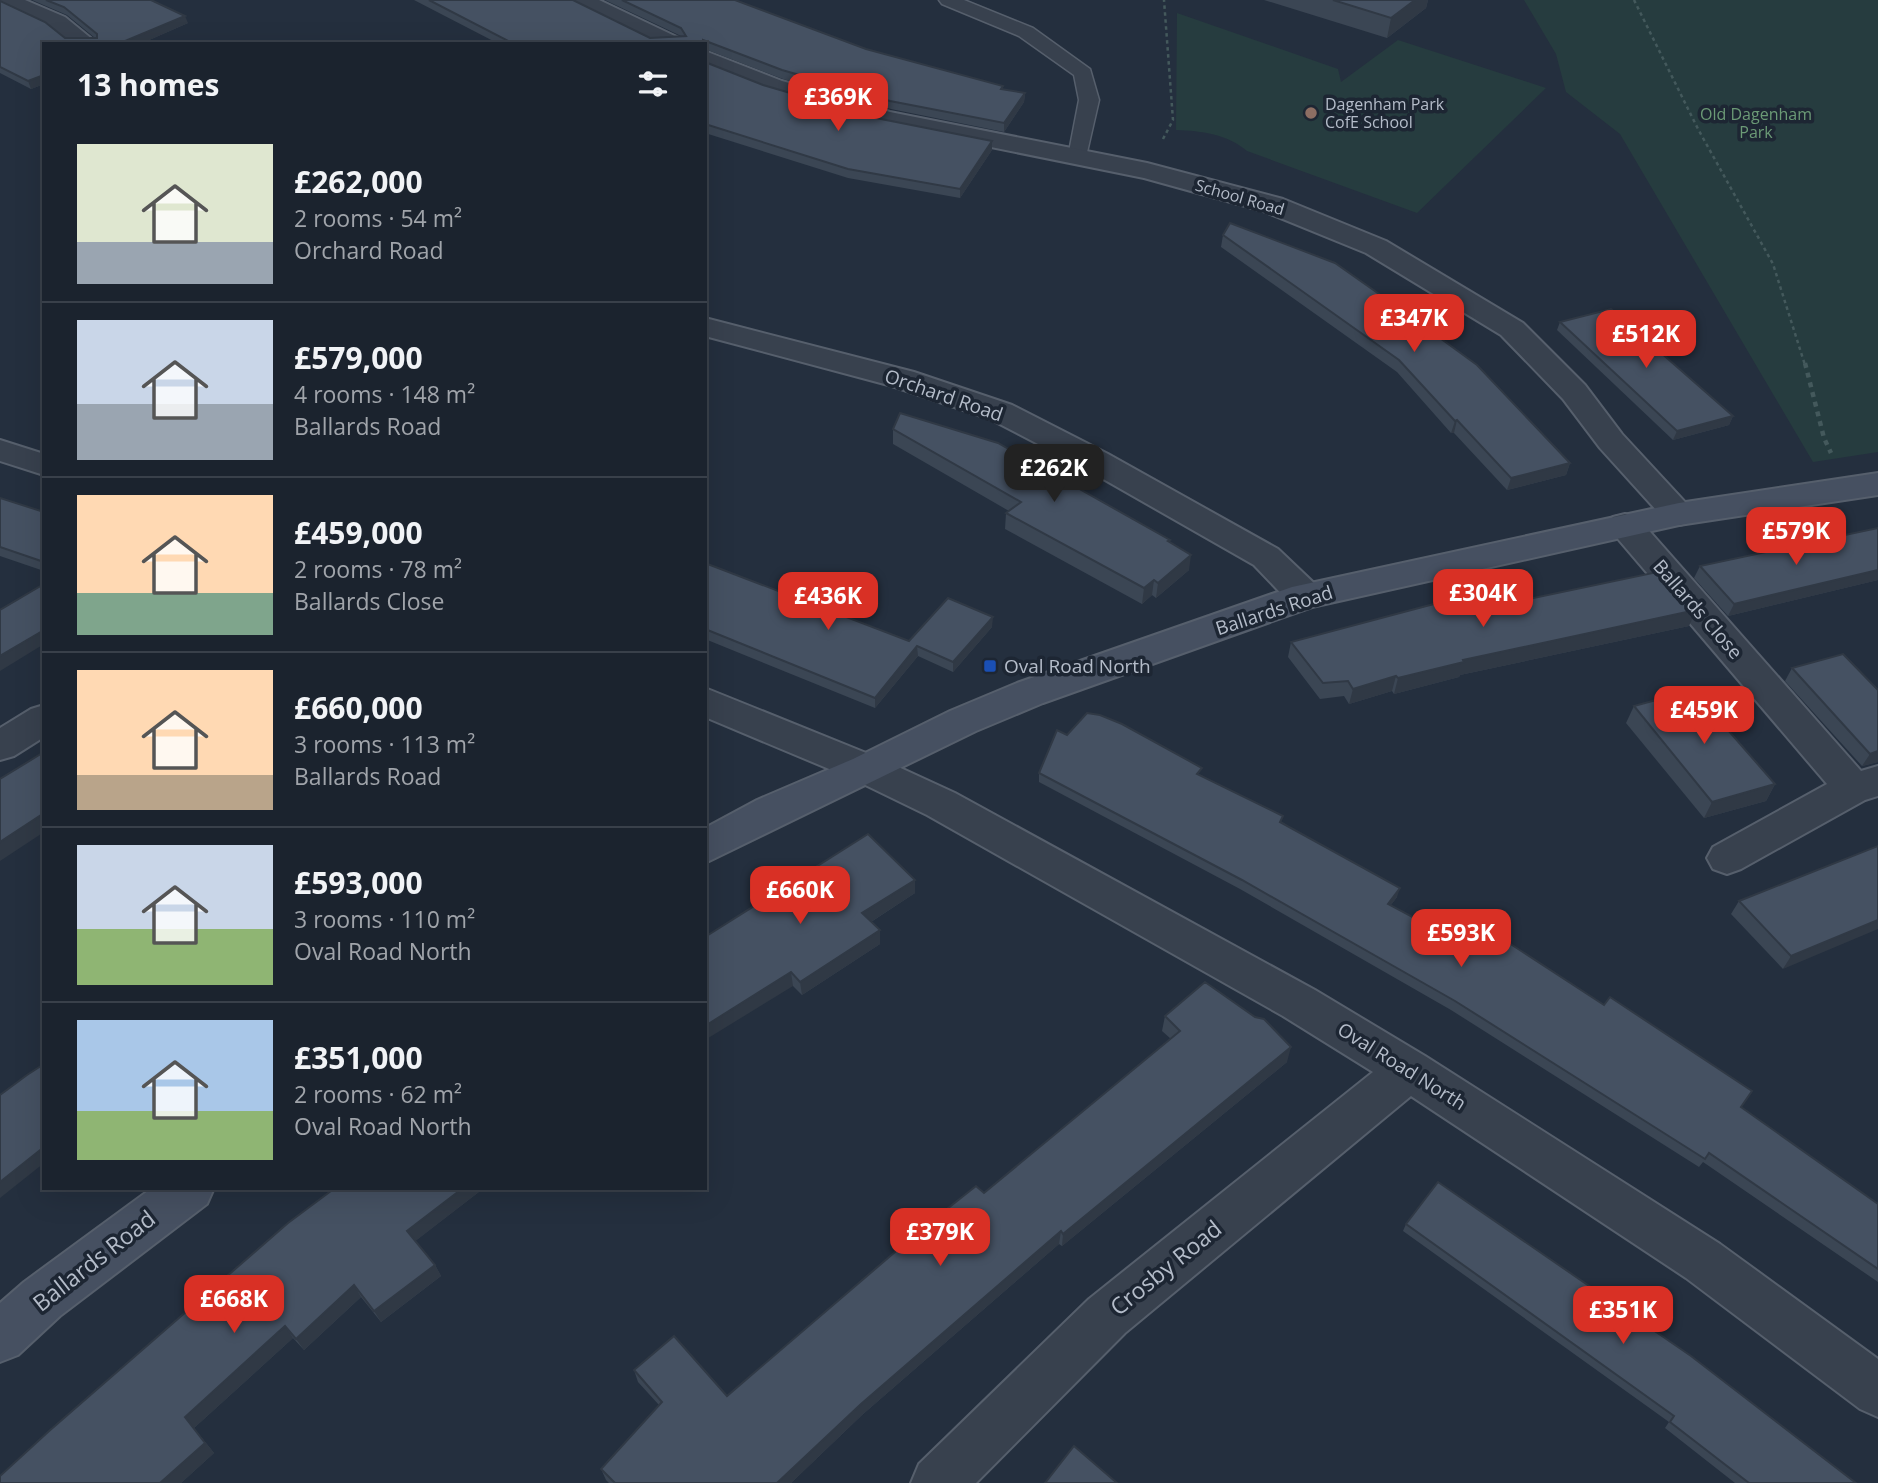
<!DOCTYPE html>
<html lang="en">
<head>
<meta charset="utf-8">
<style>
	:root { --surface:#1b232e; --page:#282f3a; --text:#f1f3f6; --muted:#a0a4aa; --line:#39404a; --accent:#d93025 }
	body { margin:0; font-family:"Open Sans",sans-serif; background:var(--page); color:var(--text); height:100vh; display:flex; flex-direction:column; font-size:26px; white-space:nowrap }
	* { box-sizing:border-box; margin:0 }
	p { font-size:23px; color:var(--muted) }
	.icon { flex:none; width:38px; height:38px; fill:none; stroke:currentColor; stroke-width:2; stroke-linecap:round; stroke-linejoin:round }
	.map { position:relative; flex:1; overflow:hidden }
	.drawer { position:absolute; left:42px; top:42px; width:665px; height:1148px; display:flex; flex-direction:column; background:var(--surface); border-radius:0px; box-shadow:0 7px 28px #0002,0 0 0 2px var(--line) }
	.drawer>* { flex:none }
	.price { position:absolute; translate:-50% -60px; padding:0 16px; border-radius:14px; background:var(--accent); color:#fff; font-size:23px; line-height:46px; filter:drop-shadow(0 2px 4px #0008) }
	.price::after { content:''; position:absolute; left:50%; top:42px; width:21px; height:16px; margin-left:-10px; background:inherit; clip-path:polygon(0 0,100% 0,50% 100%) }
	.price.selected { background:#222; color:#fff }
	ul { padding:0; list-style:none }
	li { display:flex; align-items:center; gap:21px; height:175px; padding:0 35px }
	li+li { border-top:2px solid var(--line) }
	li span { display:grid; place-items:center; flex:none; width:196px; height:140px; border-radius:0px; color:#555 }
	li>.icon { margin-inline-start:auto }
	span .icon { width:84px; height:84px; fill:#fffc; stroke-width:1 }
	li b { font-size:30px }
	h2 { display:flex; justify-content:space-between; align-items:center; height:84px; padding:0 35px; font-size:30px }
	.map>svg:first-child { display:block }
	.green { fill:#263c3f }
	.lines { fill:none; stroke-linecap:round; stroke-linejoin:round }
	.service-casing { stroke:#565f6c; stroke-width:3 }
	.minor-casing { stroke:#565f6c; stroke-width:4 }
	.secondary-casing { stroke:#565f6c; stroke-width:4 }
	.path-far1 { stroke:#44595c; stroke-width:2.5; stroke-dasharray:3.5 3.5; stroke-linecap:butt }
	.path { stroke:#44595c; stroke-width:4.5; stroke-dasharray:5 5; stroke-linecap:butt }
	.service { fill:#38414e; fill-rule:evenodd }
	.minor { fill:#38414e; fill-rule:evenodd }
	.secondary { fill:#465061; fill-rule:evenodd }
	.wall { fill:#3b4654 }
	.shaded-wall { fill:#303945 }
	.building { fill:#455162; stroke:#303945; stroke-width:2 }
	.education-dot { fill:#8d6e63; stroke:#1d2633; stroke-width:2.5 }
	.transit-dot { fill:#1a4fb4; stroke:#1d2633; stroke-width:2.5 }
	.labels { text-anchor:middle; stroke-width:7; stroke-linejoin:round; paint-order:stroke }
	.far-poi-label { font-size:16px; fill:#b4bcc9; stroke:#1d2633; text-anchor:start }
	.far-park-label { font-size:16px; fill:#6b9a76; stroke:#1d2633 }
	.far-street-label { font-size:16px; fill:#b4bcc9; stroke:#1d2633 }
	.street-label { font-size:19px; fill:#b4bcc9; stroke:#1d2633 }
	.poi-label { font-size:19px; fill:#b4bcc9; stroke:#1d2633; text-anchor:start }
	.near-street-label { font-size:23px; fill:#b4bcc9; stroke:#1d2633 }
</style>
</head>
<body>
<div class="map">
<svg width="1878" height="1483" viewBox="0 0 1878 1483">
	<rect width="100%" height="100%" fill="#242f3e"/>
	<!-- green -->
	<g class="green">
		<polygon points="1524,0 1878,0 1878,452 1813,462 1620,134 1566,92 1556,54"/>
		<path d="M1177,13L1338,69L1341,82L1398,40L1546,88L1417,213L1247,151C1227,134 1202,131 1176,130Z"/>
	</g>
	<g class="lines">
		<defs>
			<polygon id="service" points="939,0 964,0 1033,28 1090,69 1099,100 1085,161 1071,161 1068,157 1079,100 1074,75 1019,36 942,4"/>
			<g id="minor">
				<polygon points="0,0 25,0 65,17 98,44 70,44 49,27 0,6"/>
				<polygon points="569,0 599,0 681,39 684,44 652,44 573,5"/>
				<polygon points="705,51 782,81 890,112 1147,163 1283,199 1386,241 1523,323 1585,385 1622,434 1696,514 1691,522 1679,525 1667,522 1600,448 1563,399 1501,335 1366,253 1263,211 1144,178 877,124 764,91 705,67"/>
				<polygon points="705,318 914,372 1012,405 1108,454 1278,549 1318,587 1323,596 1318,605 1305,608 1292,605 1254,565 1084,468 990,419 892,386 705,336"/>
				<polygon points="0,440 44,454 44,475 0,461"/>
				<polygon points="1625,514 1637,517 1861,771 1878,766 1878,796 1865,800 1741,869 1727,874 1713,869 1707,858 1713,847 1827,784 1613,533 1608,525 1613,517"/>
				<polygon points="705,688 881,759 955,793 1315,990 1425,1056 1720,1244 1878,1359 1878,1417 1860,1409 1686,1278 1411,1096 1125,1333 976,1483 911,1483 919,1464 1089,1299 1373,1072 1283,1016 927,815 853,779 705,717"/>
				<polygon points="44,705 44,737 14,756 0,760 0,728 31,709"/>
			</g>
			<g id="secondary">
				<polygon points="1878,473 1878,495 1679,525 1312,607 1043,703 976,731 705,863 705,828 757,800 853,759 950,711 1017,683 1292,587 1679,503"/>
				<polygon points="152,1188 214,1188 207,1204 60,1316 18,1355 0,1362 0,1303 24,1282"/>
			</g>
		</defs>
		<!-- service casing -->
		<use href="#service" class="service-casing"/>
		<!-- minor casing -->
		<use href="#minor" class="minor-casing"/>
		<!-- secondary casing -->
		<use href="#secondary" class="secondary-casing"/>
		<!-- path-far1 -->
		<g class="path-far1">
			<polyline points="1634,0 1698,129 1773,264 1805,365"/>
			<polyline points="1163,139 1173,120 1164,0"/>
		</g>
		<!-- path -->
		<polyline class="path" points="1805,363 1824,438 1831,453"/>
		<!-- service -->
		<use href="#service" class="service"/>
		<!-- minor -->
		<use href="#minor" class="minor"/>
		<!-- secondary -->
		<use href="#secondary" class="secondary"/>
	</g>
	<!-- wall -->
	<g class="wall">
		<polygon points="32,0 151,0 188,23 140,44 44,44 44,84 31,89 0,73 0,1 65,38 95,38 67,15"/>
		<polygon points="414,0 573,0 650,38 681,36 605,0 735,0 866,49 1003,86 1003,89 1025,93 1024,102 1004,132 891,109 783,79 705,49 705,44 499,44"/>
		<polygon points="1264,0 1428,0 1426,8 1387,38"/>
		<polygon points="705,62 763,85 876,118 992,141 992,150 960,198 848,178 705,133"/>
		<polygon points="1223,235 1570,463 1566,475 1507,490 1454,433 1451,433 1397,372 1221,247"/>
		<polygon points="1560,322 1733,416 1729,425 1673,440 1557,330"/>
		<polygon points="893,429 1170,540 1170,543 1189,570 1156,598 1152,595 1142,604 1005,529 1006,513 1009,511 893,444"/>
		<polygon points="0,498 44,512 44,571 0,556"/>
		<polygon points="705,563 909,641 992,627 953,672 918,656 875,708 705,639"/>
		<polygon points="1700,566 1878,580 1728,616 1694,578"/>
		<polygon points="1491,607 1689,626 1460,675 1459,677 1394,694 1392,691 1349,704 1344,696 1320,699 1288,657 1291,642"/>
		<polygon points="1792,668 1878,690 1878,762 1862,766 1785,681"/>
		<polygon points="1634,706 1775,784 1766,801 1704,818 1626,723"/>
		<polygon points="1067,735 1201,775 1282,822 1397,897 1390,906 1741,1107 1878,1204 1878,1282 1703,1162 1699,1167 1451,1010 1240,889 1039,782 1039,773"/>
		<polygon points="1878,846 1783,969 1731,914 1739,901"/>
		<polygon points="915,880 915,893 871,922 880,944 802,995 793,986 705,937"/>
		<polygon points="1165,1016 1287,1062 1062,1246 1059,1244 862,1415 791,1483 609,1483 606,1480 601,1469 659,1405 638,1382 634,1370 727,1396 984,1193 1171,1039 1162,1031"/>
		<polygon points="335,1188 484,1188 415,1241 435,1265 441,1276 381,1322 361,1297 304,1350 293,1338 194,1428 214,1453 181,1483 0,1483"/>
		<polygon points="1406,1224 1856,1483 1735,1483 1665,1428 1669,1422 1403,1231"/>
	</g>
	<!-- shaded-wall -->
	<g class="shaded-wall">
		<polygon points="1415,0 1428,0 1426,8 1387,38 1391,18"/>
		<polygon points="185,16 188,23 140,44 118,44"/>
		<polygon points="44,75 44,84 31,89 28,81"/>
		<polygon points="1025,93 1024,102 1004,132 1004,123"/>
		<polygon points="992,141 992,150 960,198 960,189"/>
		<polygon points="1733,416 1729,425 1673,440 1677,431"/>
		<polygon points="1457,420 1454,433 1451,433 1455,421"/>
		<polygon points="1570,463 1566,475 1507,490 1511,478"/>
		<polygon points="1191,555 1189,570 1156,598 1158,583"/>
		<polygon points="1878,570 1878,580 1728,616 1734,604"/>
		<polygon points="1154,580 1152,595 1142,604 1144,588"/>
		<polygon points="1696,610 1689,626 1460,675 1459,677 1394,694 1398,678 1463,660"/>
		<polygon points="993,617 992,627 953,672 953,662"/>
		<polygon points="44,630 44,644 0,671 0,656"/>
		<polygon points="917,646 918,656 875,708 875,698"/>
		<polygon points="1396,676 1392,691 1349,704 1353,689"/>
		<polygon points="1878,751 1878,762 1862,766 1870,754"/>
		<polygon points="1775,784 1766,801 1704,818 1712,802"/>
		<polygon points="44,813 44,832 0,861 0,842"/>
		<polygon points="915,880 915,893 863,927 862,913"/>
		<polygon points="1400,888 1397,897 1385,913 1388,904"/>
		<polygon points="1878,920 1878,929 1783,969 1791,956"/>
		<polygon points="880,930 880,944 802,995 800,982"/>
		<polygon points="791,972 793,986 705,1040 705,1026"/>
		<polygon points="1291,1047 1287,1062 1062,1246 1063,1234"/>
		<polygon points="44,1147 44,1163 0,1198 0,1182"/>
		<polygon points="463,1188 484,1188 413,1243 407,1231"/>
		<polygon points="1061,1231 1059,1244 862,1415 791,1483 777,1483 861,1404"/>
		<polygon points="435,1265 441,1276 381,1322 374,1311"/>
		<polygon points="354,1285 361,1297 304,1350 296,1339"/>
		<polygon points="285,1326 293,1338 194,1428 214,1453 181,1483 160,1483 185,1417"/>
	</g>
	<!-- building -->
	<g class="building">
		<polygon points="46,0 151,0 185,16 118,44 44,44 44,75 28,81 0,67 0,1 45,22 65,38 97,38 97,34 64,7"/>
		<polygon points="429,0 573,0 650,38 686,36 681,28 622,0 735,0 866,49 1003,86 1001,89 1025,93 1004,123 890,101 782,70 703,40 703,44 514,44"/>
		<polygon points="1333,0 1415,0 1391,18"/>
		<polygon points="705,62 763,85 876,118 992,141 960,189 848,169 705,124"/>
		<polygon points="1230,223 1335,263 1389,301 1477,365 1570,463 1511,478 1457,420 1455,421 1399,360 1223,235"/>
		<polygon points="1611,309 1733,416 1677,431 1560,322"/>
		<polygon points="900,413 998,443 1170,540 1168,541 1191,555 1158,583 1154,580 1144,588 1006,513 1021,502 893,429"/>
		<polygon points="0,498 44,512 44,562 0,547"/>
		<polygon points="1878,528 1878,570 1734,604 1700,566"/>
		<polygon points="705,563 909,641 948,598 993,617 953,662 917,646 875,698 705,629"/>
		<polygon points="1662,571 1696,610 1463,660 1464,662 1398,678 1396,676 1353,689 1348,681 1323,683 1291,642 1479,592 1491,607"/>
		<polygon points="44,584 44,630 0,656 0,610"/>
		<polygon points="1843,654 1878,690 1878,751 1870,754 1792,668"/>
		<polygon points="1693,690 1775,784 1712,802 1634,706"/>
		<polygon points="1087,713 1100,715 1122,724 1202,768 1197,774 1283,816 1280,822 1400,888 1388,904 1461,943 1473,924 1509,943 1604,1005 1610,997 1752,1091 1741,1107 1878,1204 1878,1269 1709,1153 1705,1159 1455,1001 1242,880 1039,773 1057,730 1067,735"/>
		<polygon points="44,752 44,813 0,842 0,779"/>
		<polygon points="868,834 915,880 862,913 880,930 800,982 791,972 705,1026 705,937"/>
		<polygon points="1878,846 1878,920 1791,956 1739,901"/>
		<polygon points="1205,982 1255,1017 1264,1019 1291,1047 1063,1234 1061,1231 861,1404 777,1483 615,1483 601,1469 662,1402 634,1370 674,1336 727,1396 923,1228 976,1186 984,1193 1180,1031 1165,1016"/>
		<polygon points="44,1064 44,1147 0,1182 0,1095 27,1075"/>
		<polygon points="1438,1182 1691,1356 1856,1483 1749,1483 1670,1422 1674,1416 1406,1224"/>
		<polygon points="335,1188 463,1188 407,1231 435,1265 374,1311 354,1285 296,1339 285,1326 185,1417 205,1443 160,1483 0,1483 0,1476 48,1432 288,1223"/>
		<polygon points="1074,1446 1117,1483 1045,1483"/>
	</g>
	<!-- markers -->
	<circle class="education-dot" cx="1311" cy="113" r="7"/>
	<rect class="transit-dot" x="983" y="659" width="14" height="14" rx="3.5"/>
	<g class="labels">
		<!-- far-poi labels -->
		<g class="far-poi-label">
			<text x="1325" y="110">Dagenham Park<tspan x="1325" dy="18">CofE School</tspan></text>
		</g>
		<!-- far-park labels -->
		<g class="far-park-label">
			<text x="1756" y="120">Old Dagenham<tspan x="1756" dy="18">Park</tspan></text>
		</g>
		<!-- far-street labels -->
		<g class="far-street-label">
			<text transform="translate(1240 197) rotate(16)" y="6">School Road</text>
		</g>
		<!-- street labels -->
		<g class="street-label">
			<text transform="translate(944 395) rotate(19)" y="7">Orchard Road</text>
			<text transform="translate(1698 609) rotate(49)" y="7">Ballards Close</text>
			<text transform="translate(1274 610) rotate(-18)" y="7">Ballards Road</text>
			<text transform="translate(1402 1066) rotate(32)" y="7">Oval Road North</text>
		</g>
		<!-- poi labels -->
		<g class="poi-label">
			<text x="1004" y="673">Oval Road North</text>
		</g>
		<!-- near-street labels -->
		<g class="near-street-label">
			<text transform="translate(94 1261) rotate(-38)" y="8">Ballards Road</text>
			<text transform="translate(1166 1268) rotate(-39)" y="8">Crosby Road</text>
		</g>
	</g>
</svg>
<b class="price" style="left:838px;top:133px">£369K</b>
<b class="price" style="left:1414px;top:354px">£347K</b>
<b class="price" style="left:1646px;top:370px">£512K</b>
<b class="price selected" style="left:1054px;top:504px">£262K</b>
<b class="price" style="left:1796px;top:567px">£579K</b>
<b class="price" style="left:1483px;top:629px">£304K</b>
<b class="price" style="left:828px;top:632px">£436K</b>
<b class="price" style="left:1704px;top:746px">£459K</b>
<b class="price" style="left:800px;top:926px">£660K</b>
<b class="price" style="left:1461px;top:969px">£593K</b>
<b class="price" style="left:940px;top:1268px">£379K</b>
<b class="price" style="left:234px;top:1335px">£668K</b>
<b class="price" style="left:1623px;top:1346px">£351K</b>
<section class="drawer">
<h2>13 homes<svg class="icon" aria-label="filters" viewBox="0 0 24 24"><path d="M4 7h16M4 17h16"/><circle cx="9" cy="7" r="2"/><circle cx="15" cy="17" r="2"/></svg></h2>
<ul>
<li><span style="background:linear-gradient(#dfe7d0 70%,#9aa5b1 0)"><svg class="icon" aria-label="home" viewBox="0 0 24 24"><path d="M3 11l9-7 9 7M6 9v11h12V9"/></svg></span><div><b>£262,000</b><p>2 rooms · 54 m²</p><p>Orchard Road</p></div></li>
<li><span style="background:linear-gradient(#c9d6e8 60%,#9aa5b1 0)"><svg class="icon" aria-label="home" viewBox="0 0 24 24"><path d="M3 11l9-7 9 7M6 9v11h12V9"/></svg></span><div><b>£579,000</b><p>4 rooms · 148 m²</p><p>Ballards Road</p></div></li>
<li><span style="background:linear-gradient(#ffd9b3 70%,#7fa58c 0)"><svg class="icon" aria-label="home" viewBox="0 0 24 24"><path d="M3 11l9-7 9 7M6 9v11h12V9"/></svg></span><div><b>£459,000</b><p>2 rooms · 78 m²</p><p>Ballards Close</p></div></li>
<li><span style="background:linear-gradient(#ffd9b3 75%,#b9a48a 0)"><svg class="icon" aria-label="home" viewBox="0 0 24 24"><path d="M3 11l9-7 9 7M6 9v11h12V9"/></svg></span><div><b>£660,000</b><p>3 rooms · 113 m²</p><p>Ballards Road</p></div></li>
<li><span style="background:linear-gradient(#c9d6e8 60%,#8fb573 0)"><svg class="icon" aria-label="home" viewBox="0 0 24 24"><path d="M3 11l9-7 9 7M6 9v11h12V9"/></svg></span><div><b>£593,000</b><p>3 rooms · 110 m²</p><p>Oval Road North</p></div></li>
<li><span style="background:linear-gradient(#a9c7e8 65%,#8fb573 0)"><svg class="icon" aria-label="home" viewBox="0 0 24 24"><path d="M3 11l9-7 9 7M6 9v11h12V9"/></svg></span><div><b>£351,000</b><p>2 rooms · 62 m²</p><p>Oval Road North</p></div></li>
</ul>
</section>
</div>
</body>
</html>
